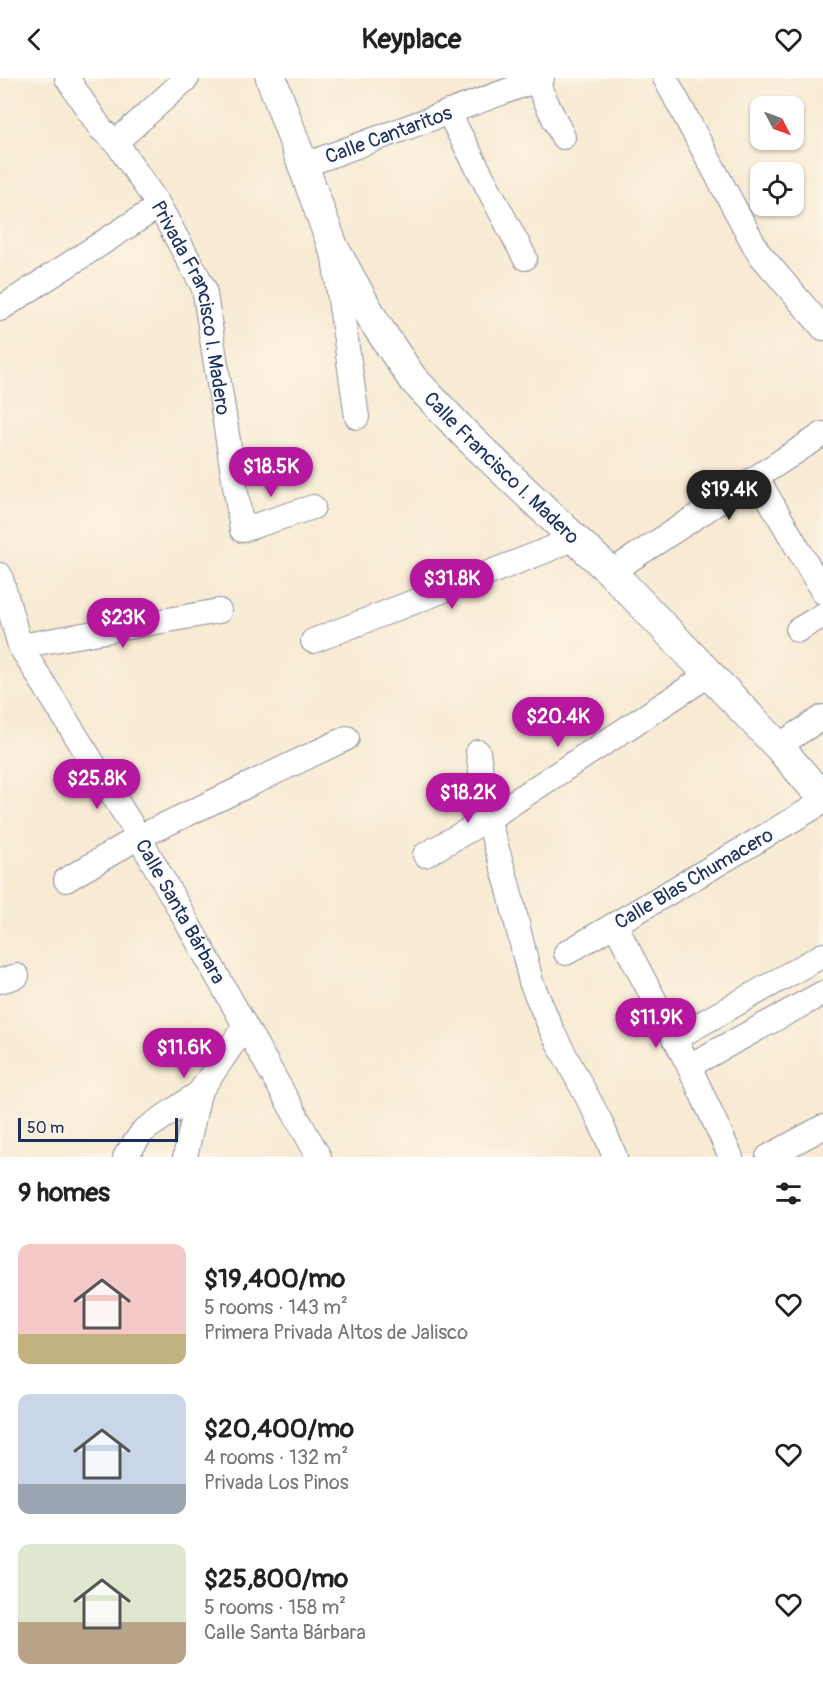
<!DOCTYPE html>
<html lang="en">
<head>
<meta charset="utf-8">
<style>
	:root { --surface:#fff; --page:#f2f2f2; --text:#222; --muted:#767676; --accent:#b5179e }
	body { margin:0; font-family:Pangolin,sans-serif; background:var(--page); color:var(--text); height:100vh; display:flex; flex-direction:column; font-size:22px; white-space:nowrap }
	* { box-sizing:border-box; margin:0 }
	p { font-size:20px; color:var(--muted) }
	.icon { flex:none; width:33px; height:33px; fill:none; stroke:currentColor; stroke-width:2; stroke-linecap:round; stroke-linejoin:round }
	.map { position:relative; height:1079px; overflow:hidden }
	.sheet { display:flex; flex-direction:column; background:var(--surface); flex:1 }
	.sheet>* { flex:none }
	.needle { width:39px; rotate:131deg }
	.tools { position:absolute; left:750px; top:18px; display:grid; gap:12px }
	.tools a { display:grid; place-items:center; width:54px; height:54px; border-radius:12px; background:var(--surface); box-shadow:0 2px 4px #0004; font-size:30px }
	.scale { position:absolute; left:18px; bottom:15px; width:160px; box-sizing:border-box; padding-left:6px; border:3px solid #1b2f5e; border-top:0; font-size:16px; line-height:21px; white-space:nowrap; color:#1b2f5e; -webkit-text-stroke:4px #fcf5e5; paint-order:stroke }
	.price { position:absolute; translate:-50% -51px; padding:0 14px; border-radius:21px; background:var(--accent); color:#fff; font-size:20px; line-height:39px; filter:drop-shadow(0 2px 3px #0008) }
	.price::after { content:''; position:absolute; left:50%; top:36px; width:18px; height:14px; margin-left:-9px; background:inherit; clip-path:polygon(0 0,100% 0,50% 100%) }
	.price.on { background:#222; color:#fff }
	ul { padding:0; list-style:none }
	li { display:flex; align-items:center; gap:18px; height:150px; padding:0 18px }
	li span { display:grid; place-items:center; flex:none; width:168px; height:120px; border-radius:12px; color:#555 }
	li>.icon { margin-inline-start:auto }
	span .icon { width:72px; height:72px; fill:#fffc; stroke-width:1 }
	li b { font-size:26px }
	h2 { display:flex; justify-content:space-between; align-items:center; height:72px; padding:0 18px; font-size:26px }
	header { display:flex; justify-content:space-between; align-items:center; height:78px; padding:0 18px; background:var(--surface); font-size:27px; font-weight:700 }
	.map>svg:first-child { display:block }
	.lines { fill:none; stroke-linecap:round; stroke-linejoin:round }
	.minor-casing { stroke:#8a8c98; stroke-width:26 }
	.tertiary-casing { stroke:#8a8c98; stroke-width:32 }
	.minor { stroke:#fff; stroke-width:24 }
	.tertiary { stroke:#fff; stroke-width:30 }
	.labels { text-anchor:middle; stroke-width:4.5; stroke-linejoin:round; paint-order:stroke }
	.street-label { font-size:20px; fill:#1b2f5e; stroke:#fcf5e5 }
</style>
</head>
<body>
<header><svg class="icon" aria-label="back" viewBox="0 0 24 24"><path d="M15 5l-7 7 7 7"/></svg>Keyplace<svg class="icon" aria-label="heart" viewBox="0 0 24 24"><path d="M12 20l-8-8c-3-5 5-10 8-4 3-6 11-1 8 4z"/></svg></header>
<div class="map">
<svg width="823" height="1079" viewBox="0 0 823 1079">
	<rect width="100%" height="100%" fill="#fcf5e5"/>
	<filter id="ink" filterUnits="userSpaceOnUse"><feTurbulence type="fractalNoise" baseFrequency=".0167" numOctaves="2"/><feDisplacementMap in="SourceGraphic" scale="12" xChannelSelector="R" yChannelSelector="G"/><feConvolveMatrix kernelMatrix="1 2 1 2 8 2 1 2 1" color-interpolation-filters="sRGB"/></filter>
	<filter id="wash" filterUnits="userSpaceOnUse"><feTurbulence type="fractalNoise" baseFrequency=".008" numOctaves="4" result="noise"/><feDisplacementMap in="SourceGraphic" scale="24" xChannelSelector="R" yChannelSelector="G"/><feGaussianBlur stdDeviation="1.35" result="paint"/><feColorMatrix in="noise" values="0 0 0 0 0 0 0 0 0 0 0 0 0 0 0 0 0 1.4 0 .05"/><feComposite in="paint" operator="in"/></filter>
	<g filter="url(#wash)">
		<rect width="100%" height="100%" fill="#f8ead3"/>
	</g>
	<g filter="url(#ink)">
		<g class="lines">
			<defs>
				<g id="minor">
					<path id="s1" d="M67,0L101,51L116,64L159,128L204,210L242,452L313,429"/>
					<polyline points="665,0 758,174 823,250"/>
					<polyline points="536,3 563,59"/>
					<polyline points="448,34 525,180"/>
					<polyline points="116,64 187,0"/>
					<path id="s2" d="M302,88L542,0"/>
					<polyline points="334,180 357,339"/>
					<polyline points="0,231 159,128"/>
					<polyline points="757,400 823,514"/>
					<polyline points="611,494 823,356"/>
					<path id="s3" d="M0,497L20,568L139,759L319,1079"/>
					<polyline points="798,552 823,537"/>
					<polyline points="313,563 545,473 574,460"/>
					<polyline points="20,568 219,533"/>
					<polyline points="778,668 823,639"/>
					<polyline points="478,674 488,741 508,808 531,904 553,955 600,1043 615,1079"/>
					<polyline points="425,777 488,741 710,596"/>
					<polyline points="66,802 139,759 347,660"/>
					<polyline points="615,847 689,988 731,1079"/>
					<path id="s4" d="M566,875L823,724"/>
					<polyline points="0,903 17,898"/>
					<polyline points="674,961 823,877"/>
					<polyline points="689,988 823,915"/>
					<polyline points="125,1079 143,1053 199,1015"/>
					<polyline points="185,1079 199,1015 245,948"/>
					<polyline points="768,1079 823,1049"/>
				</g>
				<g id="tertiary">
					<path id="s5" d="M271,0L333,169L375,245L412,300L467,358L574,460L611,494L778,668L823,720"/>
				</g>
			</defs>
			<!-- minor casing -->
			<use href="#minor" class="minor-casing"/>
			<!-- tertiary casing -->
			<use href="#tertiary" class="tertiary-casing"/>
			<!-- minor -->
			<use href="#minor" class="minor"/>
			<!-- tertiary -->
			<use href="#tertiary" class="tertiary"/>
		</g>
	</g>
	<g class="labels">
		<!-- street labels -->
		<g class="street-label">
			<text dy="7" stroke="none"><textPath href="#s2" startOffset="92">Calle Cantaritos</textPath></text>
			<text dy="7" stroke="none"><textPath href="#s1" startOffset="267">Privada Francisco I. Madero</textPath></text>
			<text dy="7" stroke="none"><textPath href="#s5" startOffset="460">Calle Francisco I. Madero</textPath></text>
			<text dy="7" stroke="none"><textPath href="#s4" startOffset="148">Calle Blas Chumacero</textPath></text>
			<text dy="7" stroke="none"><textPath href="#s3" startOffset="384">Calle Santa Bárbara</textPath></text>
		</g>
	</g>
</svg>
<div class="tools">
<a><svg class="needle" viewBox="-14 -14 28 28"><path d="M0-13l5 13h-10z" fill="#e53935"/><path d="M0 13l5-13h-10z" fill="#767676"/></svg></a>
<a><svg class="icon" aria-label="locate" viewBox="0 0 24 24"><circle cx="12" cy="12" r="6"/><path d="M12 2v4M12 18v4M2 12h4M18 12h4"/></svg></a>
</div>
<div class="scale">50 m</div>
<b class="price" style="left:271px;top:420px">$18.5K</b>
<b class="price on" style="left:729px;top:443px">$19.4K</b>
<b class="price" style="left:452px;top:532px">$31.8K</b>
<b class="price" style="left:123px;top:571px">$23K</b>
<b class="price" style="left:558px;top:670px">$20.4K</b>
<b class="price" style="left:97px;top:732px">$25.8K</b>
<b class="price" style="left:468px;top:746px">$18.2K</b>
<b class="price" style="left:656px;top:971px">$11.9K</b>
<b class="price" style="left:184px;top:1001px">$11.6K</b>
</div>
<section class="sheet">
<h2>9 homes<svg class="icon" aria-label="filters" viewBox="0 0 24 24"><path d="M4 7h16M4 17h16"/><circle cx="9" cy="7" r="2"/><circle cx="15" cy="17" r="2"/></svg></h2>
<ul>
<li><span style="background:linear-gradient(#f6c9c9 75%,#c2b280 0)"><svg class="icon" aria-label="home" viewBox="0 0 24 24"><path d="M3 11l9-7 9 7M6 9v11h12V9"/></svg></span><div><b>$19,400/mo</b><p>5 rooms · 143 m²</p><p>Primera Privada Altos de Jalisco</p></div><svg class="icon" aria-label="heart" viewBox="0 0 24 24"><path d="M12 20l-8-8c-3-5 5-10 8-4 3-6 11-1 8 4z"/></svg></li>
<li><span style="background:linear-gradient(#c9d6e8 75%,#9aa5b1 0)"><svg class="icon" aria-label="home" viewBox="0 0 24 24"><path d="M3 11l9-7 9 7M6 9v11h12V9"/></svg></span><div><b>$20,400/mo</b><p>4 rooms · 132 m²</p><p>Privada Los Pinos</p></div><svg class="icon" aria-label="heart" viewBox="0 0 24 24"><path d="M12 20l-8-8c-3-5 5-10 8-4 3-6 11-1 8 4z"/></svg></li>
<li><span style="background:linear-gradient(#dfe7d0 65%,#b9a48a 0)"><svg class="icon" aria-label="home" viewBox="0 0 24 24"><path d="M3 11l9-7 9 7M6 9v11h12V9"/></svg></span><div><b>$25,800/mo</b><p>5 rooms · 158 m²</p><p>Calle Santa Bárbara</p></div><svg class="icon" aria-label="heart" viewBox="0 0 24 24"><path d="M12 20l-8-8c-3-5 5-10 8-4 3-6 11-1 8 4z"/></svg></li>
</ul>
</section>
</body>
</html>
